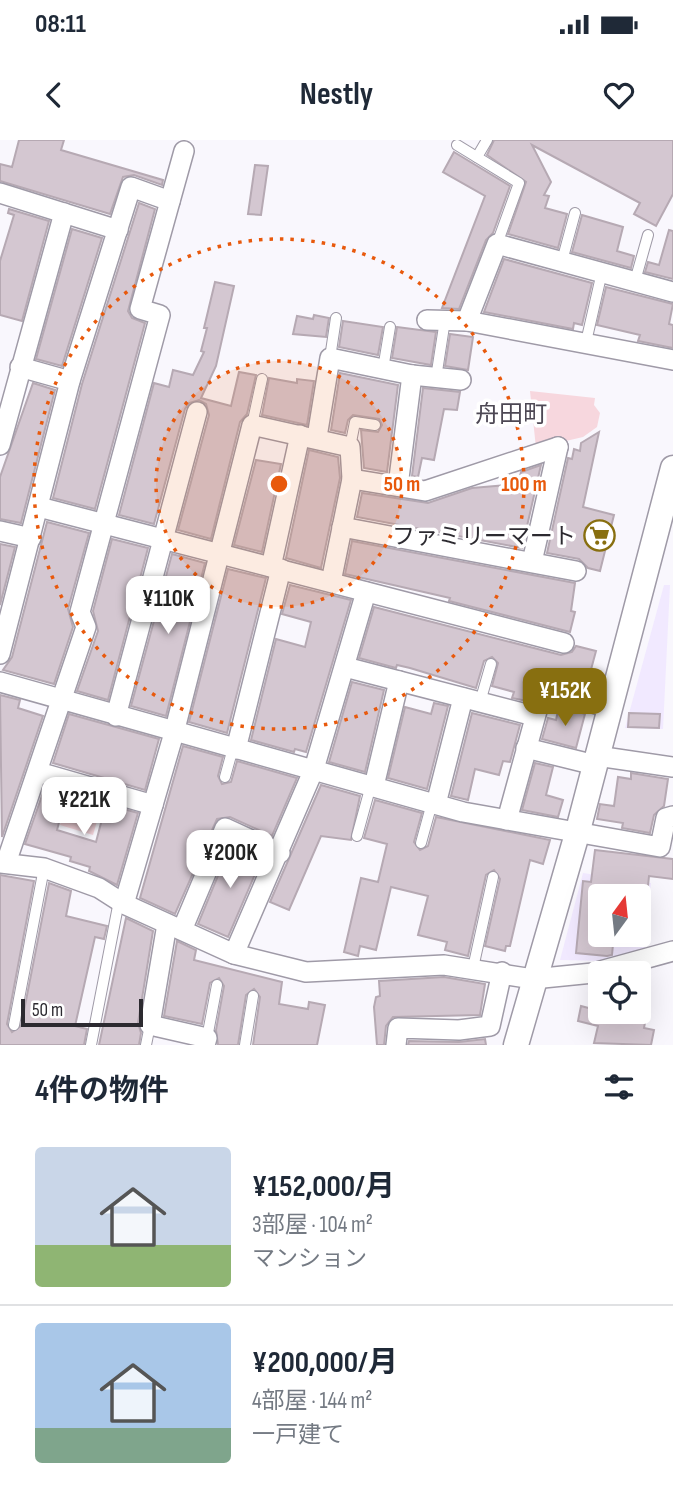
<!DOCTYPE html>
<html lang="ja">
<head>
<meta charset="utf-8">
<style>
	:root { --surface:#fff; --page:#f6f6f7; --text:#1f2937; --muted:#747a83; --line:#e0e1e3; --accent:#886f10 }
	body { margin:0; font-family:"Sofia Sans Condensed","Noto Sans JP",sans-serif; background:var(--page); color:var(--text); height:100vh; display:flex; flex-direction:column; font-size:26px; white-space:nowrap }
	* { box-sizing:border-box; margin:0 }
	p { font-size:23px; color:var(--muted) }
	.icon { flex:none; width:38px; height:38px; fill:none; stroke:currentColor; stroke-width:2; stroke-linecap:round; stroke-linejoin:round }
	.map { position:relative; height:905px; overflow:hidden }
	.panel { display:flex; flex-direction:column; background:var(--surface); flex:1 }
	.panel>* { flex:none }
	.needle { width:46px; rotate:15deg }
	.fabs { position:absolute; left:588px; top:744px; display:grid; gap:14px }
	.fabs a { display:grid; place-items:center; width:63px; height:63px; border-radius:7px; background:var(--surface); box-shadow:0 7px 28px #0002; font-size:35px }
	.scale { position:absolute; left:21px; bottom:18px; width:122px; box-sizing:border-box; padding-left:7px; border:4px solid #2c2a30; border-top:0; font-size:19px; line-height:24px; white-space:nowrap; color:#2c2a30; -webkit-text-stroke:5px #fff; paint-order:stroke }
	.price { position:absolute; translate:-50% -60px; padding:0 16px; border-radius:14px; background:#fff; color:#222; font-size:23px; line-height:46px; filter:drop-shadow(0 2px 4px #0008) }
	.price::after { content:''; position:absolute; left:50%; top:42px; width:21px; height:16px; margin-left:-10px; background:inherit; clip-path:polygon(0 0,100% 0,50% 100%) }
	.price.active { background:var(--accent); color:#fff }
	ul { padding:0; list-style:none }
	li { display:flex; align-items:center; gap:21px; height:175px; padding:0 35px }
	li+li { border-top:2px solid var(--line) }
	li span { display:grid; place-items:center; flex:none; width:196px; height:140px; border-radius:7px; color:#555 }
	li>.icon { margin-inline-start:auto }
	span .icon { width:84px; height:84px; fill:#fffc; stroke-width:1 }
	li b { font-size:30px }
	h2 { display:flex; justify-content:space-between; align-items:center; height:84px; padding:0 35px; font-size:30px }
	.status { display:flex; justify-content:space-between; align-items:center; height:49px; padding:0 35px; background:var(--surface); direction:ltr }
	.status svg { height:19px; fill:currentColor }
	header { display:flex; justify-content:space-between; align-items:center; height:91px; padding:0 35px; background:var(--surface); font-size:32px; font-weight:700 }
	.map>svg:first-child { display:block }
	.built { fill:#f1e9ff; fill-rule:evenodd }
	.green { fill:#f7d7de }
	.building { fill:#d4c7d1; stroke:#b6a9b3; stroke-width:2 }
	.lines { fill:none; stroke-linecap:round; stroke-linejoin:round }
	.service-casing { stroke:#9f9aa7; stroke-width:12 }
	.minor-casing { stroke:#9f9aa7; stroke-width:22 }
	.tertiary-casing { stroke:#9f9aa7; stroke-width:27 }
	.service { stroke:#fff; stroke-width:10 }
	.minor { stroke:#fff; stroke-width:19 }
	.tertiary { stroke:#fff; stroke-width:24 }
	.ring { fill:none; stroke:#e8590c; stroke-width:3.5; stroke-dasharray:3.5 7 }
	.labels { text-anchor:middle; stroke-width:7; stroke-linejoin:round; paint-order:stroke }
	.poi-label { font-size:23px; fill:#2c2a30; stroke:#fff; text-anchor:end }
	.neighbourhood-label { font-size:24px; fill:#4d4854; stroke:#fff }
	.centre { fill:#e8590c; stroke:#fff; stroke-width:3.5 }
	.ring-label { font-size:21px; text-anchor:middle; font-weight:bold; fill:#e8590c; stroke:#fff; stroke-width:7; stroke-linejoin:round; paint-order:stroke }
</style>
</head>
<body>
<div class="status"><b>08:11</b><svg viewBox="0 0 49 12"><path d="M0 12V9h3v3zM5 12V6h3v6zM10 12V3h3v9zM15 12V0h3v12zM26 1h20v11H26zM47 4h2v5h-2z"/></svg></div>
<header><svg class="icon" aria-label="back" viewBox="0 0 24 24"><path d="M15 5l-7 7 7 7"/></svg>Nestly<svg class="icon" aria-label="heart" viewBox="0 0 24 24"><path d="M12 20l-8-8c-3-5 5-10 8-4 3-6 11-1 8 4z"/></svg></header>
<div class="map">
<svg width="673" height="905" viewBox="0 0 673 905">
	<rect width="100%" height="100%" fill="#f9f7fd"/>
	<!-- built -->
	<g class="built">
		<polygon points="664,445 670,445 663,589 625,588"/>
		<path d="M583,733L651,743L645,808L605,821L560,820ZM600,756H639V794H600Z"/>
	</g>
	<!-- green -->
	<g class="green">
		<polygon points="530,251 595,258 594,265 600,273 597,287 583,297 536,308"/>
		<polygon points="70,648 104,657 93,695 60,685"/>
	</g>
	<!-- building -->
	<g class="building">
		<polygon points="19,0 64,0 61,10 163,40 162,45 134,35 123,37 110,74 0,41 0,24 12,27"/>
		<polygon points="494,0 673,0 673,54 656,86 634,74 640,63 532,5 551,42 544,55 549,56 545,68 567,74 558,108 508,94 526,42 487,15"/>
		<polygon points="454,12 510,46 493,93 486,100 459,169 442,168 485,56 443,32"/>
		<polygon points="255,25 268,26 261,75 248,74"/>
		<polygon points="139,63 155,69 128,171 132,178 145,183 95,369 53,358 82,244"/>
		<polygon points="9,69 49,81 22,181 0,175 0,121 14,75 8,73"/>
		<polygon points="582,75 623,87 617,111 634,116 631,128 572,112"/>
		<polygon points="72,89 102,98 62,226 36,219"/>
		<polygon points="669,90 673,91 673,139 645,132 648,122 659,125"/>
		<polygon points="504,119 592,143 582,185 574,183 573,189 484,172"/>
		<polygon points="215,142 234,146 216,226 201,258 231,266 239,232 256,235 247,274 240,282 211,399 178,390 209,275 206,264 199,260 189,263 185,269 154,384 119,375 154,243 169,247 173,230 193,235 204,212 201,211 207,188 204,188"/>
		<polygon points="606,147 673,164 669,184 673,185 673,208 638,201 640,195 597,185"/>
		<polygon points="314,175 329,178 326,197 293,194 297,176 313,179"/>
		<polygon points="343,181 383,187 378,215 339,207"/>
		<polygon points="397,187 436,192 431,225 392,218"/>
		<polygon points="450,194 473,197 468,230 445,226"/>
		<polygon points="340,233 398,245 387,332 364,328 361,290 378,292 382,285 379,279 353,275 348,280 345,293 331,290"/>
		<polygon points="269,238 297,243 297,239 314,241 307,285 262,275"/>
		<polygon points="33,243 55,250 21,383 0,379 0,337"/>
		<polygon points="423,248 460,252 457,270 444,269 434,320 422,318 418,337 412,336"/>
		<polygon points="599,292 583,367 614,375 600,431 588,428 579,419 547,413 568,318 572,319 574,309 580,311 581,303"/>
		<polygon points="309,310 338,317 340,338 321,428 286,418"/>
		<polygon points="256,320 281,324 262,412 234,405"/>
		<polygon points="541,325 522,408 357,377 362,353 428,363 472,348 518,344 521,332"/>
		<polygon points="47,382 89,393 68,469 73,487 54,544 3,530 12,517"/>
		<polygon points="112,399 148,408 108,560 77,551 98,491 93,471"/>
		<polygon points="352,401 575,443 571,471 575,472 570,492 449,461 450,458 345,434"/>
		<polygon points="0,404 15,407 0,465"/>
		<polygon points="172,414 205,423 166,576 131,566"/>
		<polygon points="228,429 266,438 227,593 189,582"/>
		<polygon points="290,445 351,460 306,612 295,609 294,612 251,600 276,499 305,507 311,482 282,474"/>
		<polygon points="374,467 561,515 572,512 576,506 596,511 586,548 541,537 531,545 527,561 512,558 514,552 492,546 498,523 492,517 484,521 476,548 410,528 397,525 396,528 359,518"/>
		<polygon points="352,542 384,550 365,632 329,622"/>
		<polygon points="0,555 20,560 18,568 43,576 2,697"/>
		<polygon points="434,563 448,566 427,649 388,638 405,567 431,574"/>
		<polygon points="559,566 585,574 576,608 542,599 548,578 556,580"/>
		<polygon points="472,573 520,585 510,622 503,621 499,635 475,629 468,660 451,656"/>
		<polygon points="629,573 660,574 659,588 628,587"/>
		<polygon points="69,574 159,599 145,650 53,623"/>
		<polygon points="183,606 223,617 218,636 222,644 231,642 237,621 297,638 272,696 230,677 217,679 175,774 140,758"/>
		<polygon points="535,623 553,627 546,655 563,660 558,677 522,670"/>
		<polygon points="631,633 668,639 664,666 654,675 650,693 622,688 623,683 597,679 600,664 614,666 618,637 631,639"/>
		<polygon points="321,645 360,656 351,700 321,696 289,770 270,762"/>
		<polygon points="45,647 67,653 57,690 96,702 106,664 138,673 117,745 89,731 90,727 70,721 71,717 25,704"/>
		<polygon points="375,660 422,673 414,702 420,710 428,706 436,677 550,700 543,724 530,720 510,806 506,806 505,811 485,806 500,739 494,730 486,735 468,816 445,810 447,802 418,795 428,756 391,747 376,810 360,806 358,816 344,812 361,738 378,742 387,704 364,698"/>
		<polygon points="231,704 262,718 228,797 198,784"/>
		<polygon points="595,710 673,719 673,739 649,736 647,756 600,756 600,794 614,794 612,815 607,816 576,813 583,741 591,742"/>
		<polygon points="0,735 34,741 7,884 12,892 21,886 49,743 71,751 66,776 107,786 104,799 95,797 75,886 87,889 84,905 0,905"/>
		<polygon points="126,778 153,791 138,883 141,893 139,905 99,905"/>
		<polygon points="177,801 196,810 194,820 282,842 279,864 308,869 309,862 325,865 317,905 253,905 260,857 254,849 246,855 238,905 218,905 216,890 224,846 219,838 210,843 202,884 164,876"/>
		<polygon points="444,837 485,844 480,875 393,877 386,886 384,905 377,905 374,867 376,857 380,856 379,841"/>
		<polygon points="581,866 626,878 628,872 647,872 644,888 654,890 651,905 594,903 598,886 578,881"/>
		<polygon points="485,899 486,905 408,905 409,901 459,902"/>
	</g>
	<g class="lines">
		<defs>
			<g id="service">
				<polyline points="457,5 519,43 497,104"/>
				<polyline points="477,17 487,0"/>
				<polyline points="562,121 575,73"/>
				<polyline points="635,141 648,95"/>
				<polyline points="586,202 602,132"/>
				<polyline points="330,218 336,178"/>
				<polyline points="383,229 390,187"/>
				<polyline points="436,238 445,180"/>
				<polyline points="252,285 262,239"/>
				<polyline points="350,307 355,282 375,285"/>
				<polyline points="480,562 491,524"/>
				<polyline points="225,637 233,608"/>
				<polyline points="357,696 371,645"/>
				<polyline points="421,703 432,663"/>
				<polyline points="473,828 493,737"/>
				<polyline points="14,885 44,728"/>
				<polyline points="207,898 217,845"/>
				<polyline points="91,905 119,761"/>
				<polyline points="146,905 150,885"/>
				<polyline points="245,905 253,856"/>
			</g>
			<g id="minor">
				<polyline points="0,53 118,90"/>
				<polyline points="427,180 467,181 673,220"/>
				<polyline points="467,181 497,104 673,152"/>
				<polyline points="20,227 70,241"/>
				<polyline points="317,297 330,218 412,235 461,240"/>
				<polyline points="0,305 64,73"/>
				<polyline points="352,339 425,351 558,307"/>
				<polyline points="398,346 412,235"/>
				<polyline points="39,367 564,503"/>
				<polyline points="342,387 576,431"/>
				<polyline points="0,391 31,398"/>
				<polyline points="532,422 558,307"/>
				<polyline points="271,427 300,295"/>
				<polyline points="0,514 70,241 131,47 170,61"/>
				<polyline points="345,527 534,576"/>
				<polyline points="0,542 463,672 660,707 666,678 673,676"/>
				<polyline points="116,576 197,272"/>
				<polyline points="526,608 595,625"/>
				<polyline points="236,609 281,429"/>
				<polyline points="597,616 673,627"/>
				<polyline points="38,632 153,665"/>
				<polyline points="374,646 399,541"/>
				<polyline points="436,664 463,558"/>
				<polyline points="507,680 543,549 610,568"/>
				<polyline points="0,723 44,728 99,748 124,764 234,814 306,832 444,825 533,839 593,833 673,811"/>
				<polyline points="6,723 86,487 80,472 160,175 140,169 184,11"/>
				<polyline points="124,764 174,593 252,285 350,307 352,339 331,442"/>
				<polyline points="167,784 150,885 207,898 205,905"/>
				<polyline points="182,790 225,688 280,713"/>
				<polyline points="234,814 314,629 366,452"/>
				<polyline points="396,905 398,888 459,890 490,886 502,832"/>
			</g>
			<polyline id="tertiary" points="516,905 577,694 673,328"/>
		</defs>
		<!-- service casing -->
		<use href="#service" class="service-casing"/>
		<!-- minor casing -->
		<use href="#minor" class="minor-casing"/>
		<!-- tertiary casing -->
		<use href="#tertiary" class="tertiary-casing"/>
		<!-- service -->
		<use href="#service" class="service"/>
		<!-- minor -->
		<use href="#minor" class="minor"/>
		<!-- tertiary -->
		<use href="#tertiary" class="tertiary"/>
	</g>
	<!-- distance rings -->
	<circle cx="279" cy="344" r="123" fill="#e8590c" fill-opacity=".12"/>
	<g class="ring">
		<circle cx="279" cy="344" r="123"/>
		<circle cx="279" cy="344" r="245"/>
	</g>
	<!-- icons -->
	<defs>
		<symbol id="supermarket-ring" viewBox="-11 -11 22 22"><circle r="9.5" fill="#fff" stroke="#886f10" stroke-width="1.5"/><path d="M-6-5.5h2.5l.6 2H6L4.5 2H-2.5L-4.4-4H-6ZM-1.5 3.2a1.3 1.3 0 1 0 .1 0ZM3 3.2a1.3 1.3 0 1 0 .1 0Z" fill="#886f10"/></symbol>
	</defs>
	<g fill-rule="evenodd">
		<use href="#supermarket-ring" x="582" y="378" width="35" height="35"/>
	</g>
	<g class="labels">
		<!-- poi labels -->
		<g class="poi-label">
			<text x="576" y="404">ファミリーマート</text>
		</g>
		<!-- neighbourhood labels -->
		<g class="neighbourhood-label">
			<text x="511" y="282">舟田町</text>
		</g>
	</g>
	<circle cx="279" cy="344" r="10" class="centre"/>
	<g class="ring-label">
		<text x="402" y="351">50 m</text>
		<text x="524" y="351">100 m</text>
	</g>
</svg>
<div class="fabs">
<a><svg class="needle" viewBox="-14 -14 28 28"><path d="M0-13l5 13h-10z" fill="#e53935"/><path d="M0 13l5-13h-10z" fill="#747a83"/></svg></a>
<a><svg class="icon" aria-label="locate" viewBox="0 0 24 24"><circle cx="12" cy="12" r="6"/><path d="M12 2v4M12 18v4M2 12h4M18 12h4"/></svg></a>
</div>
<div class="scale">50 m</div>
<b class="price" style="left:168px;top:496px">¥110K</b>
<b class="price active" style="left:565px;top:588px">¥152K</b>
<b class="price" style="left:84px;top:697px">¥221K</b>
<b class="price" style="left:230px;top:750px">¥200K</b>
</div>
<section class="panel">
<h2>4件の物件<svg class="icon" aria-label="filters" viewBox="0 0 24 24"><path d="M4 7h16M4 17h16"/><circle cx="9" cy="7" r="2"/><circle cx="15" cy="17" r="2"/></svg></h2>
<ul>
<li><span style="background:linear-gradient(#c9d6e8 70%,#8fb573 0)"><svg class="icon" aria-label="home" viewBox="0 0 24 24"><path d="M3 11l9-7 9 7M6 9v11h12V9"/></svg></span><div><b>¥152,000/月</b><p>3部屋 · 104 m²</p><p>マンション</p></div></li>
<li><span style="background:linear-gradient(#a9c7e8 75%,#7fa58c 0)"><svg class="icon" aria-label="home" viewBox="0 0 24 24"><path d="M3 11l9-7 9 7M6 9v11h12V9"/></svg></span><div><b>¥200,000/月</b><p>4部屋 · 144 m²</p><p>一戸建て</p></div></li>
</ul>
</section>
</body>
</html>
